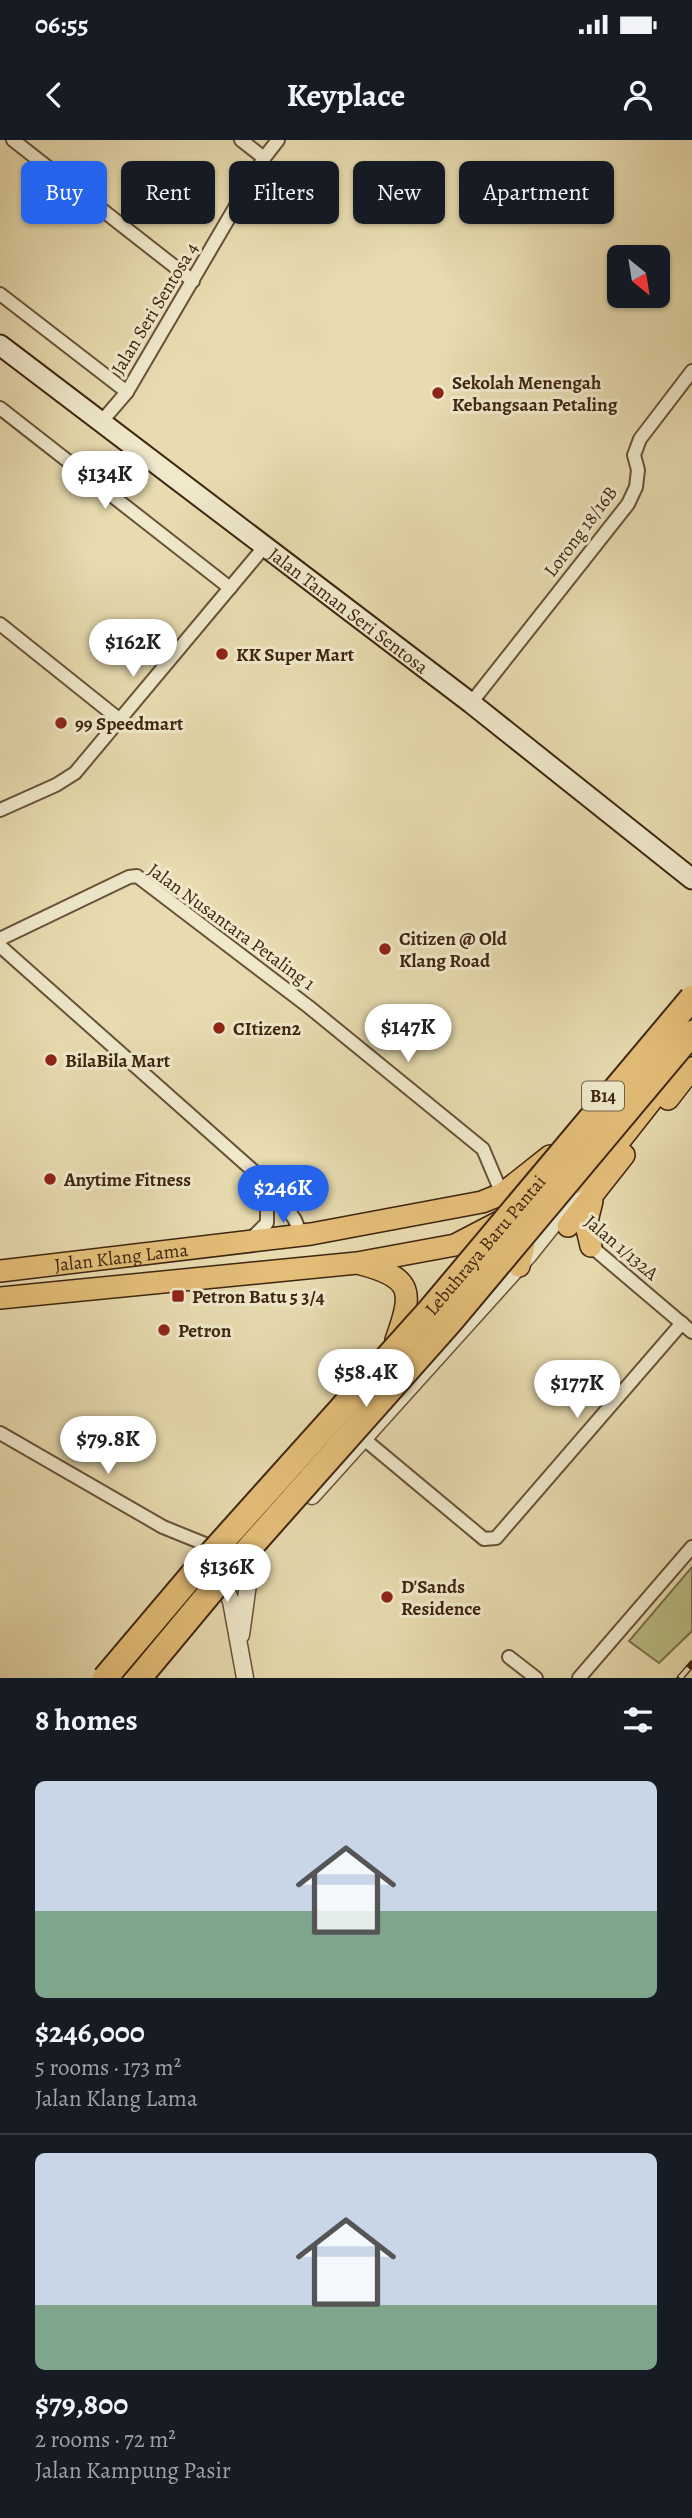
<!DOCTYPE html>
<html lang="en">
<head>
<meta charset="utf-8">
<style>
	:root { --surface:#171b24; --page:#20242c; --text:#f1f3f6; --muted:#9ea1a6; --line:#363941; --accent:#2563eb }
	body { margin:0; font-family:Alegreya,serif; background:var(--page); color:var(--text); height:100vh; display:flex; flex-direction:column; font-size:26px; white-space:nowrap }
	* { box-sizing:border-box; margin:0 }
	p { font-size:23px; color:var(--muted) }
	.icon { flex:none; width:38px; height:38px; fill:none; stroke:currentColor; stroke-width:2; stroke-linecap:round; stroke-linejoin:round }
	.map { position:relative; height:1538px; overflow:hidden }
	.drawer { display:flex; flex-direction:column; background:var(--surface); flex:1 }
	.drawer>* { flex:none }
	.top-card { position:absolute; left:21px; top:21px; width:651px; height:63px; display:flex; gap:14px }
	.needle { width:46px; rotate:150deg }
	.controls { position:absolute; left:607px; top:105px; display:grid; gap:14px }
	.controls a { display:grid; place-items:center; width:63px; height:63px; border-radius:10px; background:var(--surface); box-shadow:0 2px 5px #0004; font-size:35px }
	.price { position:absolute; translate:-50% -60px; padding:0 16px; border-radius:24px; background:#fff; color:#222; font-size:23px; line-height:46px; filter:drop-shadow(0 2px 4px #0008) }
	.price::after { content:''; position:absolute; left:50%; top:42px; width:21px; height:16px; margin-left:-10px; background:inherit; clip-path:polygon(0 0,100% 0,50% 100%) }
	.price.on { background:var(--accent); color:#fff }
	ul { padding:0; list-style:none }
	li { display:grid; align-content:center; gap:14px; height:371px; padding:0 35px }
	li+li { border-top:2px solid var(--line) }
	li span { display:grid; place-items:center; height:217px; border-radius:10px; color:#555 }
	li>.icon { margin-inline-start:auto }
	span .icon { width:126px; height:126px; fill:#fffc; stroke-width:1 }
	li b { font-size:30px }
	h2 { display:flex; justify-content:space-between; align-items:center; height:84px; padding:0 35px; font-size:30px }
	.tag { padding:0 24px; border-radius:10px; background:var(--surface); box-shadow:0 2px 5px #0004; font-size:24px; line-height:63px }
	.tag.on { background:var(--accent); color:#fff }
	.status { display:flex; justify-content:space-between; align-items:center; height:49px; padding:0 35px; background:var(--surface); direction:ltr }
	.status svg { height:19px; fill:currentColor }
	header { display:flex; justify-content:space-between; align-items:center; height:91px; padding:0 35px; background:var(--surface); font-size:32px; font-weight:600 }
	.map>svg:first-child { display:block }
	.green { fill:#babe87; stroke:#7c724c; stroke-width:2 }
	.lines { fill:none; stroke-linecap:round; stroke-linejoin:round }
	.minor-casing { stroke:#695238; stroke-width:16 }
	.tertiary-casing { stroke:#695238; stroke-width:19 }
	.secondary-casing { stroke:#3f2510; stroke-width:23 }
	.primary-casing { stroke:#3f2510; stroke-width:24 }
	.minor { stroke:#efe8cb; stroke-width:12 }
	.tertiary { stroke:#efe8cb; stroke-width:16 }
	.secondary { stroke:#efe8cb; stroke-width:19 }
	.primary { stroke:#e4be78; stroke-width:21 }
	.rail-casing { stroke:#3f2510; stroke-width:7 }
	.rail { stroke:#efe8cb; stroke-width:4.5; stroke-dasharray:13; stroke-linecap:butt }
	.motorway-bridge-casing { stroke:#3f2510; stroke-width:28; stroke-linecap:butt }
	.motorway-bridge { stroke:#e4be78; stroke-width:24 }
	.poi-dot { fill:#8f2418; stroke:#efe8cb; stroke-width:2.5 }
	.labels { text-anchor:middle; stroke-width:6; stroke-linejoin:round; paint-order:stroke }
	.shield { fill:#efe8cb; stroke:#746048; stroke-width:2 }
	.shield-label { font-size:18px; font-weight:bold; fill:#3f2510 }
	.street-label { font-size:19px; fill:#3f2510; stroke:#efe8cb }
	.poi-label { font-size:19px; font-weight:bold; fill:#3f2510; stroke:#efe8cb; text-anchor:start }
</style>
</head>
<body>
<div class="status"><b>06:55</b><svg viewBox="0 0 49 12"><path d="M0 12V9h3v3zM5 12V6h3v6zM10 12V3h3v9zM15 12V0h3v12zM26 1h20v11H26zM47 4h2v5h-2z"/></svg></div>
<header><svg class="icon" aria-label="back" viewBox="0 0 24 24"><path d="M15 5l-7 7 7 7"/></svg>Keyplace<svg class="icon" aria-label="person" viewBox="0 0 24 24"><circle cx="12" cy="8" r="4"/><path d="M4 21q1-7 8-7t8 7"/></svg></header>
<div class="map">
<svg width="692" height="1538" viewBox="0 0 692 1538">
	<rect width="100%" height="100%" fill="#e7dbaf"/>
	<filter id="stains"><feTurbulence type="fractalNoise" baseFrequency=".00286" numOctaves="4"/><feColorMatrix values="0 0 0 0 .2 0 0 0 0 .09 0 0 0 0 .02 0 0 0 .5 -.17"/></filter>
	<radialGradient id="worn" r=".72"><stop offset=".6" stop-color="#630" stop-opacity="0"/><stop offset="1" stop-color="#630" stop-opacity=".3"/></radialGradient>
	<!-- green -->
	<polygon class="green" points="692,1427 692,1491 659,1523 629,1501"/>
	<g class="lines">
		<defs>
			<g id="minor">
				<polyline points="13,0 193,141"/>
				<polyline points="241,0 264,18"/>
				<polyline points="0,154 127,252"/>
				<polyline points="0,268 230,448"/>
				<polyline points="102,281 127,252 264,18 278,0"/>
				<polyline points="0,484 120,580"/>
				<polyline points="471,563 628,364 636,347 638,330 634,315 640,299 692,231"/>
				<polyline points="0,670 56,645 75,633 265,406"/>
				<polyline points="0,799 129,737 137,736 309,867 483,1009 502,1054"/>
				<polyline points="0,806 276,1051 295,1080 301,1095"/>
				<polyline points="250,1100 267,1083 267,1045"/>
				<polyline points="586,1102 692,1192"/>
				<polyline points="0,1293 163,1387 205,1404"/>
				<polyline points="364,1299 484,1399 496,1398 682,1183"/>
				<polyline points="509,1517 536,1538"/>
				<polyline points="579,1538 692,1407"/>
			</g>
			<g id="tertiary">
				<polyline points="312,1356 528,1116 592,1036"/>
				<polyline points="218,1432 231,1461 245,1538"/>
				<polyline points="241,1495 251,1422"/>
			</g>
			<g id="secondary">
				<path id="s1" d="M0,205L471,563L692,739"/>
			</g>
			<g id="primary">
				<polyline points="668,959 692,928"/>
				<polyline points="575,1043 607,1017 670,937"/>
				<polyline points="568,1086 624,1015"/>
				<polyline points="591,1106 586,1085 592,1061"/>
				<path d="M361,1124C414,1138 413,1152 396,1200"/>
				<polyline points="519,1126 524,1105 519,1086"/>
				<path id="s2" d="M0,1131L311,1094L482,1062L502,1054L550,1016"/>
				<polyline points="0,1158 357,1123 455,1105 503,1080"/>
			</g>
		</defs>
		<!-- minor casing -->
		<use href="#minor" class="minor-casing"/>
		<!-- tertiary casing -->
		<use href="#tertiary" class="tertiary-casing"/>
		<!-- secondary casing -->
		<use href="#secondary" class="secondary-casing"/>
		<!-- primary casing -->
		<use href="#primary" class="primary-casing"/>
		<!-- minor -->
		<use href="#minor" class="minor"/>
		<!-- tertiary -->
		<use href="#tertiary" class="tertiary"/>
		<!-- secondary -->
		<use href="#secondary" class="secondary"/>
		<!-- primary -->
		<use href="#primary" class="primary"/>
		<defs>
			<polyline id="rail" points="680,1538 692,1524"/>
		</defs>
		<!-- rail casing -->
		<use href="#rail" class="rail-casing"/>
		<!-- rail -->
		<use href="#rail" class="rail"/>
		<defs>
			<g id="motorway-bridge">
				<path id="s3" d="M105,1538L193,1434L430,1170L692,858"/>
				<polyline points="139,1538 213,1449 450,1182 692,893"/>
			</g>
		</defs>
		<!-- motorway-bridge casing -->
		<use href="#motorway-bridge" class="motorway-bridge-casing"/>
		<!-- motorway-bridge -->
		<use href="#motorway-bridge" class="motorway-bridge"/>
	</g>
	<!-- markers -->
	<g class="poi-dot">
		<circle cx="438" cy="253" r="7"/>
		<circle cx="222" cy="514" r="7"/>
		<circle cx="61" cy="583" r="7"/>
		<circle cx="385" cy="809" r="7"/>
		<circle cx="219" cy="888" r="7"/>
		<circle cx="51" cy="920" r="7"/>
		<circle cx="50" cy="1039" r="7"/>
		<rect x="171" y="1149" width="14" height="14" rx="3.5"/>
		<circle cx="164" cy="1190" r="7"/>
		<circle cx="387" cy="1457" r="7"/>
	</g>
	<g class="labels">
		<!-- shield labels -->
		<rect class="shield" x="582" y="941.5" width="42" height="29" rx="5"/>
		<g class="shield-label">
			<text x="603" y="962">B14</text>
		</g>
		<!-- street labels -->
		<g class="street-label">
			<text transform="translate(154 168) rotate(-59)" y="7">Jalan Seri Sentosa 4</text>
			<text transform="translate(580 391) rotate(-53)" y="7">Lorong 18/16B</text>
			<text dy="7" stroke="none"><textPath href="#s1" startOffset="438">Jalan Taman Seri Sentosa</textPath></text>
			<text transform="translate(232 786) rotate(36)" y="7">Jalan Nusantara Petaling 1</text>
			<text dy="7" stroke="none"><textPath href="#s3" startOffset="576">Lebuhraya Baru Pantai</textPath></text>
			<text transform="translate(622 1107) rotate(40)" y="7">Jalan 1/132A</text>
			<text dy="7" stroke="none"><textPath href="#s2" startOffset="122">Jalan Klang Lama</textPath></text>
		</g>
		<!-- poi labels -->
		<g class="poi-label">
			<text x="452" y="249">Sekolah Menengah<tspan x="452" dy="22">Kebangsaan Petaling</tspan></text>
			<text x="236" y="521">KK Super Mart</text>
			<text x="75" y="590">99 Speedmart</text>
			<text x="399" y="805">Citizen @ Old<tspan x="399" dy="22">Klang Road</tspan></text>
			<text x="233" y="895">CItizen2</text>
			<text x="65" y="927">BilaBila Mart</text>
			<text x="64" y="1046">Anytime Fitness</text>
			<text x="192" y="1163">Petron Batu 5 3/4</text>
			<text x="178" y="1197">Petron</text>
			<text x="401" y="1453">D'Sands<tspan x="401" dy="22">Residence</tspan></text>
		</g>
	</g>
	<rect width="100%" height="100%" filter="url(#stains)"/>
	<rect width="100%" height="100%" fill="url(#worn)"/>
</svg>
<div class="controls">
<a><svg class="needle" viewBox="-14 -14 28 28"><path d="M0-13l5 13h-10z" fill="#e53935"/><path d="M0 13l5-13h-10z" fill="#9ea1a6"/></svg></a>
</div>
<b class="price" style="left:105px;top:371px">$134K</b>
<b class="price" style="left:133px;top:539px">$162K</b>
<b class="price" style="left:408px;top:924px">$147K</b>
<b class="price on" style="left:283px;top:1085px">$246K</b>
<b class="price" style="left:366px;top:1269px">$58.4K</b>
<b class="price" style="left:577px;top:1280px">$177K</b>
<b class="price" style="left:108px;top:1336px">$79.8K</b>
<b class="price" style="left:227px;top:1464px">$136K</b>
<div class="top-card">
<a class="tag on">Buy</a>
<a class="tag">Rent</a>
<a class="tag">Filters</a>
<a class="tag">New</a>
<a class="tag">Apartment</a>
</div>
</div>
<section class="drawer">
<h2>8 homes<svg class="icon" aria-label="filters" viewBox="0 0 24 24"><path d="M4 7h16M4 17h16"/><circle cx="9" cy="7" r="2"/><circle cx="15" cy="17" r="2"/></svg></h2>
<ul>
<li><span style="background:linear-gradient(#c9d6e8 60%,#7fa58c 0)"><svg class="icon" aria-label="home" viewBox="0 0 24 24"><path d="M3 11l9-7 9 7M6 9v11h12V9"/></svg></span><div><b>$246,000</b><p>5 rooms · 173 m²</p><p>Jalan Klang Lama</p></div></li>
<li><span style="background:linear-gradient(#c9d6e8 70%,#7fa58c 0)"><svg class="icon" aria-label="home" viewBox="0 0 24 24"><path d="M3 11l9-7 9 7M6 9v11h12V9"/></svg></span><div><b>$79,800</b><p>2 rooms · 72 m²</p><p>Jalan Kampung Pasir</p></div></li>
</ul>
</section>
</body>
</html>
